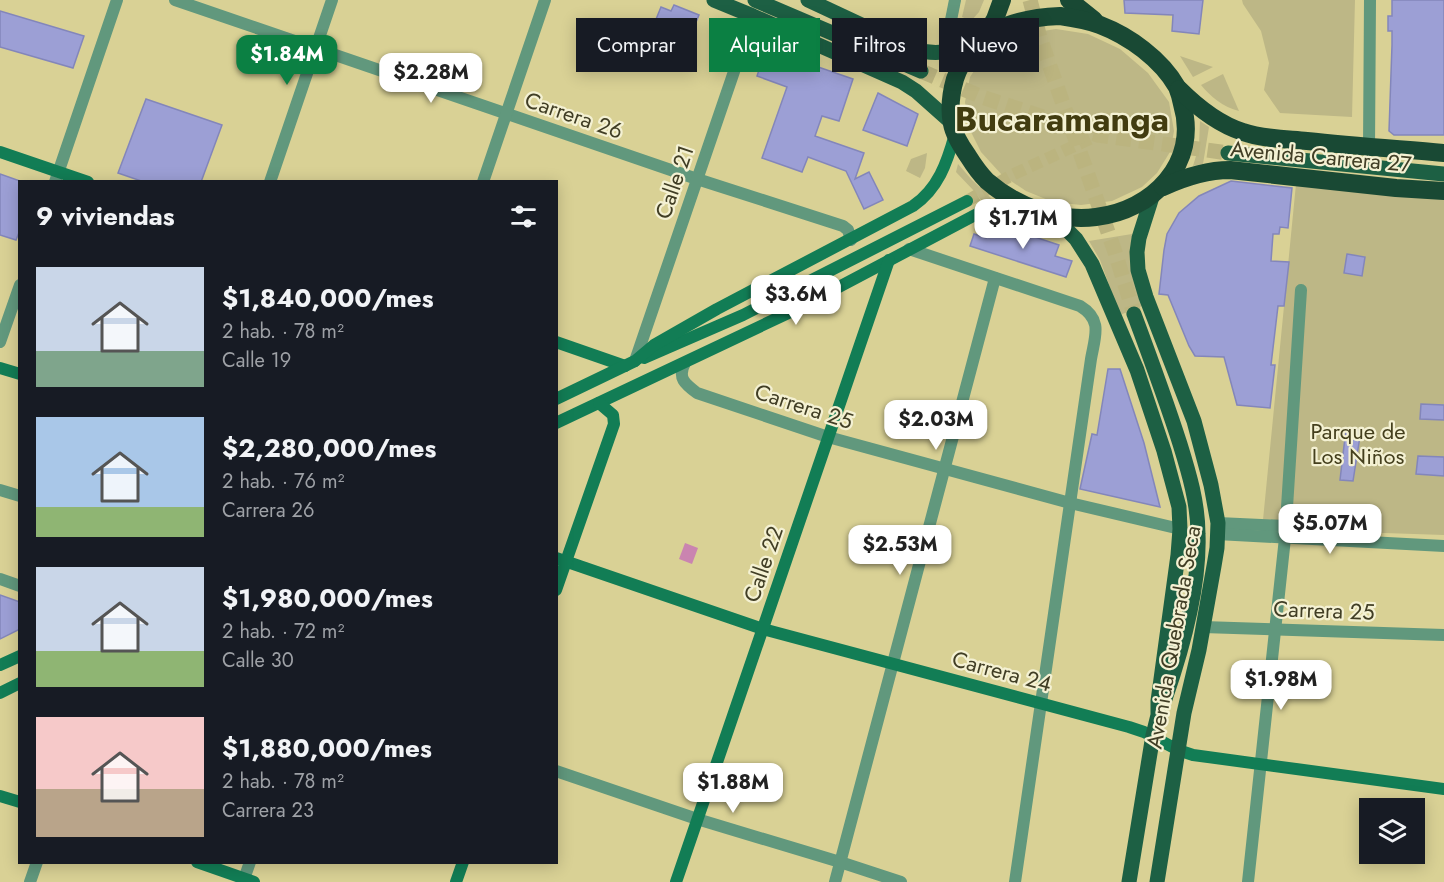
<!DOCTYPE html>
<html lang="es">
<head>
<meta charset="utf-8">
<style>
	:root { --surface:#171b24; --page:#20242c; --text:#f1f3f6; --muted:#9ea1a6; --accent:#0b8043 }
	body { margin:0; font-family:Jost,sans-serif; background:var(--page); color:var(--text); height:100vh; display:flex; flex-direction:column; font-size:22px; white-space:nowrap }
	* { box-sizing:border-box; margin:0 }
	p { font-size:20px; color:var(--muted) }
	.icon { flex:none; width:33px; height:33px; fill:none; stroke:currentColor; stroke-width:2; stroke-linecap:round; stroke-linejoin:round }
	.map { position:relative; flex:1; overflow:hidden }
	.details { position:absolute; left:18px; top:180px; width:540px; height:684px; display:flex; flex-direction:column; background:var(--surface); border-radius:0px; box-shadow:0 3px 15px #0003 }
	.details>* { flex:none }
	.top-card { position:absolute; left:576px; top:18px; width:570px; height:54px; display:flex; gap:12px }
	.fabs { position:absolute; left:1359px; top:798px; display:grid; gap:12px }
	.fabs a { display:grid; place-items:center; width:66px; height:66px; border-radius:0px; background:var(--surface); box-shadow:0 3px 15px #0003; font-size:30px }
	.price { position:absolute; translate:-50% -51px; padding:0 14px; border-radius:12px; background:#fff; color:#222; font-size:20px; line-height:39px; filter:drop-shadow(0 2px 3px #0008) }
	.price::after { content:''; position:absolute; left:50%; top:36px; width:18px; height:14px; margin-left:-9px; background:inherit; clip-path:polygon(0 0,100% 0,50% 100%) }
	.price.active { background:var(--accent); color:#fff }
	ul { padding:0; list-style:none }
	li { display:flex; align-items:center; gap:18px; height:150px; padding:0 18px }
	li span { display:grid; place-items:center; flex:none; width:168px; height:120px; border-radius:0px; color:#555 }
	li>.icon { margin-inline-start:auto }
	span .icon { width:72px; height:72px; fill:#fffc; stroke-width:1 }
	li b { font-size:26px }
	h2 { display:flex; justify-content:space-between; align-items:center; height:72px; padding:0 18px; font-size:26px }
	.chip { padding:0 21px; border-radius:0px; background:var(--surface); box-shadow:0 3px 15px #0003; font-size:21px; line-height:54px }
	.chip.active { background:var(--accent); color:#fff }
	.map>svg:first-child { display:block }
	.green { fill:#bdb786 }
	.water { fill:#ca84b0 }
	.building { fill:#9c9fd5; stroke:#8386ba; stroke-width:1.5 }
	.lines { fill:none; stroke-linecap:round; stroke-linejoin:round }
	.secondary-tunnel { stroke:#bbb47f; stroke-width:12; stroke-dasharray:12 6; stroke-linecap:butt }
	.primary-tunnel { stroke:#bbb47f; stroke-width:15; stroke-dasharray:15 8; stroke-linecap:butt }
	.street { stroke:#61987d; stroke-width:12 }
	.secondary { stroke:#127d55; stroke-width:12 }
	.primary { stroke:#1d6044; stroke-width:15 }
	.highway { stroke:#194934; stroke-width:18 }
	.labels { text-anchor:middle; stroke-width:4.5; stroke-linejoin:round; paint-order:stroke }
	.street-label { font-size:22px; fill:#413e25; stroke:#f4f1d3 }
	.park-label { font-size:22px; fill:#443f1d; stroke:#f4f1d3 }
	.town-label { font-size:34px; font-weight:bold; fill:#423c10; stroke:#f4f1d3 }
</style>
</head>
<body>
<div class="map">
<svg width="1444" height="882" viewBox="0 0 1444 882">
	<rect width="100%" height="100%" fill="#d9d195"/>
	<!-- green -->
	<g class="green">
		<polygon points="966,0 984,0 979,12 971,21 962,17"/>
		<polygon points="1242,0 1355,0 1352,117 1280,113 1264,90 1269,63 1261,31 1243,4"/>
		<polygon points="1056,29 1088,34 1120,49 1148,73 1169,102 1174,131 1170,152 1157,173 1142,187 1112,201 1081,205 1053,202 1026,191 1002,175 981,152 969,128 965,102 970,77 982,59 1005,41 1030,33"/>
		<polygon points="1180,56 1213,67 1193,77"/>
		<path d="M1223,74L1239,111C1223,107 1211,97 1201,85Z"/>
		<polygon points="1200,121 1209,127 1203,164 1193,166 1199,146"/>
		<polygon points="927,153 925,168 920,178 906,171 911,159"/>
		<polygon points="958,164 972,180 994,201 984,204 974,191 956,172"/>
		<polygon points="1296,184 1444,199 1444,535 1295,530 1295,522 1263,520"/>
		<polygon points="1132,234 1130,252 1142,306 1120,315 1100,260 1089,241"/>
	</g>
	<!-- water -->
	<polygon class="water" points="685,543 698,548 692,564 679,559"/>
	<!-- building -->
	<g class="building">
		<polygon points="1124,0 1203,0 1199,34 1172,31 1173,15 1125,13"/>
		<polygon points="1392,0 1444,0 1444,135 1394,135 1389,131 1392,45 1392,31 1388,31 1388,16 1392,16"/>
		<polygon points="674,5 699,15 685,49 650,34 661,7 671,11"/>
		<polygon points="0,11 84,36 73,68 0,47"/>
		<polygon points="766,49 853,79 839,121 822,116 815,136 864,153 855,179 869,172 883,200 864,209 846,171 808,157 802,172 762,158 787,87 757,76"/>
		<polygon points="878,93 918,114 907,146 863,130"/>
		<polygon points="146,99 222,125 201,182 144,182 118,173"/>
		<polygon points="0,174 20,181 20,230 16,240 0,235"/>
		<polygon points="1231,181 1292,188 1288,228 1280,227 1279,234 1273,234 1271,261 1289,262 1284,306 1278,306 1271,365 1275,365 1270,408 1237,405 1224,357 1195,356 1189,346 1168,295 1159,294 1164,250 1167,234 1179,213 1199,196"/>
		<polygon points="1002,226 1059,245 1055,256 1072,261 1066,277 970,246 974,234 986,238 989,229 1000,232"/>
		<polygon points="1347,254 1365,257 1362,276 1344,273"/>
		<polygon points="1108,369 1120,369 1144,443 1160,507 1080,489 1092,434 1097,435"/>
		<polygon points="1421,404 1444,405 1444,420 1420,419"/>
		<polygon points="1346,429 1361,430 1353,481 1340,480"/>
		<polygon points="1418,456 1444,457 1444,476 1416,474"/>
		<polygon points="0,595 20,602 20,629 0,639"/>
	</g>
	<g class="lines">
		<!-- secondary-tunnel -->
		<polyline class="secondary-tunnel" points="967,201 1012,175 1098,135"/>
		<!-- primary-tunnel -->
		<g class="primary-tunnel">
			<polyline points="1030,0 1040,38 1115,252 1134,314"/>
			<polyline points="921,71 982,97 1098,135 1228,153"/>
		</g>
		<!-- street -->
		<g class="street">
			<polyline points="175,0 697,179 843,226 848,230 851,240"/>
			<polyline points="950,25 955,0"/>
			<polyline points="1369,147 1370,0"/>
			<polyline points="55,182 117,0"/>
			<polyline points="270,182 332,0"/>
			<polyline points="483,182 545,0"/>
			<path d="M909,249L1080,306C1103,320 1095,336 1091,359L1015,882"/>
			<polyline points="0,342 20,285"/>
			<polyline points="635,361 753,16"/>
			<path d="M685,363C677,378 685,384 697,393L828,437L1070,503L1180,529"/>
			<polyline points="0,490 20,496"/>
			<polyline points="1218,523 1285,526"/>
			<polyline points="1217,534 1444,546"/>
			<polyline points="0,579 20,586"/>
			<polyline points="1203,627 1444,635"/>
			<polyline points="556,771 697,819 840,862 901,882"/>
			<polyline points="30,882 37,862"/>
			<polyline points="243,882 250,862"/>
			<polyline points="835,882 995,278"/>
			<polyline points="1248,882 1285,538 1301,290"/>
		</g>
		<!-- secondary -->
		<g class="secondary">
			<polyline points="0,152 88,182"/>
			<polyline points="556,342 625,366"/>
			<polyline points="644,358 743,315 967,201"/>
			<polyline points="0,368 20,374"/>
			<path d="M556,399L635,361L654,345L717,309L913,206C938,189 947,163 955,134"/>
			<polyline points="556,423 801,307 977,214 997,208 1024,207"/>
			<polyline points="556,558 763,629 1129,727 1144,732 1178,750 1193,755 1444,789"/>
			<polyline points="556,590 614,424 613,415 599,403"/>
			<polyline points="0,665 20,656"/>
			<polyline points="0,693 20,683"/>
			<polyline points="0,796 20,802"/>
			<polyline points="197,862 254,882"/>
			<polyline points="456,882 463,862"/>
			<polyline points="676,882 889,260"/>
		</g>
		<!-- primary -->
		<g class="primary">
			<polyline points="714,0 753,16 902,82 916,91 952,123"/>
			<polyline points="755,0 921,71"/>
			<path d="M808,0L913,49C937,56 950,51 974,46"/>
			<polyline points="1228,153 1444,174"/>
			<polyline points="1152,197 1139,238 1137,252 1138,270 1146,297 1194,421 1211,485 1218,523 1217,548 1214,566 1199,650 1184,713 1157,882"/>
			<polyline points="1052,215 1076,239 1092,264 1137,370 1164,451 1179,507 1180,529 1178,555 1158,701 1158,715 1153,735 1129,882"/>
			<path d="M1134,314C1150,357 1166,400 1180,444C1189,473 1198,503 1198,534C1200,586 1182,650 1165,699"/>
		</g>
		<!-- highway -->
		<g class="highway">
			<polyline points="1069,0 1094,20"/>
			<path d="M1060,16C1074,18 1087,20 1100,25C1129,36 1161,59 1177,87C1179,92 1181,99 1182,104C1200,163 1152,211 1096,217C1057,222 1016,206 987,181C980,174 973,164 968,156C961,146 954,135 952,124C949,109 951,93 955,79C971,31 1014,18 1060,16Z"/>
			<polyline points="985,36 995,19 1002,0"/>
			<path d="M1179,89C1197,107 1218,124 1243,132C1263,139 1286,139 1307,141C1352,146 1398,149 1444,153"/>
			<path d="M1163,187C1185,177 1206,170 1230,170L1396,188L1444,191"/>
		</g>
	</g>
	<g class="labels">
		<!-- street labels -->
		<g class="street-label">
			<text transform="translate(574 115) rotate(19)" y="8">Carrera 26</text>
			<text transform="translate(1321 156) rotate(5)" y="8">Avenida Carrera 27</text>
			<text transform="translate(674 182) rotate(-71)" y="8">Calle 21</text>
			<text transform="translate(804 406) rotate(18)" y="8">Carrera 25</text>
			<text transform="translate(763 564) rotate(-71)" y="8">Calle 22</text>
			<text transform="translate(1324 610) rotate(2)" y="8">Carrera 25</text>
			<text transform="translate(1173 637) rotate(-80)" y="8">Avenida Quebrada Seca</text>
			<text transform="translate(1002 671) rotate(15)" y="8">Carrera 24</text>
		</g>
		<!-- park labels -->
		<g class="park-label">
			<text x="1358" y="439">Parque de<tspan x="1358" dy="25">Los Niños</tspan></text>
		</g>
		<!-- town labels -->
		<g class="town-label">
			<text x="1062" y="131">Bucaramanga</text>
		</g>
	</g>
</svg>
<div class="fabs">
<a><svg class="icon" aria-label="layers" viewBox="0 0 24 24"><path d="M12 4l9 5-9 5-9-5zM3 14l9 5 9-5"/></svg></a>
</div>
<b class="price active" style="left:287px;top:86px">$1.84M</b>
<b class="price" style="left:431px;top:104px">$2.28M</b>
<b class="price" style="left:1023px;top:250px">$1.71M</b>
<b class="price" style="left:796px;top:326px">$3.6M</b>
<b class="price" style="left:936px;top:451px">$2.03M</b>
<b class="price" style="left:1330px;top:555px">$5.07M</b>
<b class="price" style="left:900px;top:576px">$2.53M</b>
<b class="price" style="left:1281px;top:711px">$1.98M</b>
<b class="price" style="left:733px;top:814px">$1.88M</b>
<div class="top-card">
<a class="chip">Comprar</a>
<a class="chip active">Alquilar</a>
<a class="chip">Filtros</a>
<a class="chip">Nuevo</a>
</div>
<section class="details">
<h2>9 viviendas<svg class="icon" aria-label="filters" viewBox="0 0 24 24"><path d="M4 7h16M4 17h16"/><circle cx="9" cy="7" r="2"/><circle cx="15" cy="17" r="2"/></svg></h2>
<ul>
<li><span style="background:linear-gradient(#c9d6e8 70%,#7fa58c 0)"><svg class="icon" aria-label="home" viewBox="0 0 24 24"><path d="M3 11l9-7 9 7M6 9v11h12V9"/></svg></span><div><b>$1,840,000/mes</b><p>2 hab. · 78 m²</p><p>Calle 19</p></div></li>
<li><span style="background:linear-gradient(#a9c7e8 75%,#8fb573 0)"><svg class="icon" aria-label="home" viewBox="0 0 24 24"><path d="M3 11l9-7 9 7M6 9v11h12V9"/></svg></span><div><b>$2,280,000/mes</b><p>2 hab. · 76 m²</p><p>Carrera 26</p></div></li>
<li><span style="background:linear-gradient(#c9d6e8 70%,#8fb573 0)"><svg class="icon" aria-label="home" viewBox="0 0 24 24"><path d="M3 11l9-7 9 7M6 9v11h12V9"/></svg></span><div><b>$1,980,000/mes</b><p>2 hab. · 72 m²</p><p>Calle 30</p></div></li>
<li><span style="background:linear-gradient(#f6c9c9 60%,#b9a48a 0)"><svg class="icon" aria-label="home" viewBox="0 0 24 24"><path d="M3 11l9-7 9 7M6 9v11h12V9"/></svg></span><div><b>$1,880,000/mes</b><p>2 hab. · 78 m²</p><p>Carrera 23</p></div></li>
</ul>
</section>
</div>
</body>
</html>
